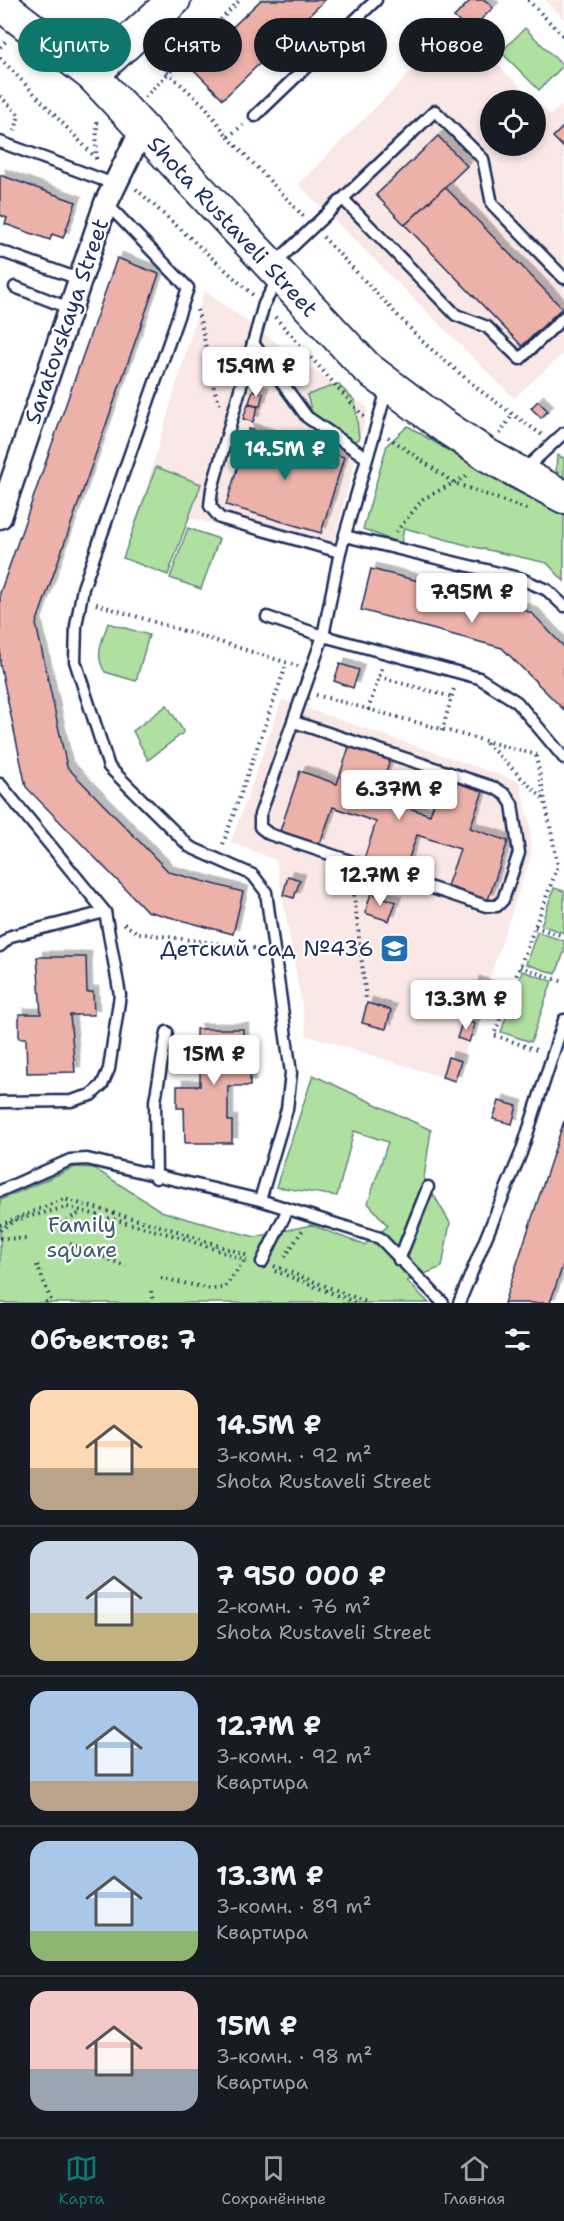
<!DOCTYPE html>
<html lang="ru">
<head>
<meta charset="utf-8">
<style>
	:root { --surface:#171b24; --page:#20242c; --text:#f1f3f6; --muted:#9ea1a6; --line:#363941; --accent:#0f766e }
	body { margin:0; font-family:"Shantell Sans",sans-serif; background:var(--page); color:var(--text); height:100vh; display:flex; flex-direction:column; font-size:22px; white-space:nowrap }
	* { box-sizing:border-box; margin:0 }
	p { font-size:20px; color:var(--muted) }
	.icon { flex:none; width:33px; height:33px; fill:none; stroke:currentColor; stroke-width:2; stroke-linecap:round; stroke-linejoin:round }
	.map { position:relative; height:1303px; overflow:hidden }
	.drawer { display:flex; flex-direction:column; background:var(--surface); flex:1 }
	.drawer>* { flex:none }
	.guide { position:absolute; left:18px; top:18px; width:528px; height:54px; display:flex; gap:12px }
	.fabs { position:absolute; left:480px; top:90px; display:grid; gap:12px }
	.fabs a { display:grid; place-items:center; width:66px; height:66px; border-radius:50%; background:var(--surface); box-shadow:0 3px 9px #0003; font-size:30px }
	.price { position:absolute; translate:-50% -51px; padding:0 14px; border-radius:6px; background:#fff; color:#222; font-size:20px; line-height:39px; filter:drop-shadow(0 2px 3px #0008) }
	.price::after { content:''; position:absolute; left:50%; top:36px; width:18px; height:14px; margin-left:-9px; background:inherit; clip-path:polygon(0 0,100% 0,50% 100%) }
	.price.current { background:var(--accent); color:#fff }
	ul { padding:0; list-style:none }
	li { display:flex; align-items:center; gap:18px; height:150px; padding:0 30px }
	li+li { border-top:2px solid var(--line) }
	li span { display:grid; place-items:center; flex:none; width:168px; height:120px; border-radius:18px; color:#555 }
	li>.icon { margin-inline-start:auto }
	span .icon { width:72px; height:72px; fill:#fffc; stroke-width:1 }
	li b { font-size:26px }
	h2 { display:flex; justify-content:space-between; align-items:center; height:72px; padding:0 30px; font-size:26px }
	.tag { padding:0 21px; border-radius:27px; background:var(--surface); box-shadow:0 3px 9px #0003; font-size:21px; line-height:54px }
	.tag.current { background:var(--accent); color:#fff }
	.dock { display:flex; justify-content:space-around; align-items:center; height:84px; border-top:2px solid var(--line); background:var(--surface); font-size:16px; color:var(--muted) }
	.dock a { display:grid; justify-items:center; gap:3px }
	.dock .current { color:var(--accent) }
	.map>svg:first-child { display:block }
	.built { fill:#f9e8e5 }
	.green { fill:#afe0a0; stroke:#65887f; stroke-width:1.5 }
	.building { fill:#ecb1a9; stroke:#1b2f5e; stroke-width:1.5; filter:url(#shadow) }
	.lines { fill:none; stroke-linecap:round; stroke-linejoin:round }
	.lane-casing { stroke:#1b2f5e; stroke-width:15 }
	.street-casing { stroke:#1b2f5e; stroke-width:27 }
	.secondary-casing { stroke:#1b2f5e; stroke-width:36 }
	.path { stroke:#1b2f5e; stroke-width:4; stroke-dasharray:1.5 4.5; stroke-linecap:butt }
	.lane { stroke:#fff; stroke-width:10 }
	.street { stroke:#fff; stroke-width:22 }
	.secondary { stroke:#fff; stroke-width:32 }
	.labels { text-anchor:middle; stroke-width:4.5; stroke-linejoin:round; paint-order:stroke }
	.street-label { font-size:22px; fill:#1b2f5e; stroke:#fff }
	.poi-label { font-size:22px; fill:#1b2f5e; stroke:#fff; text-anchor:end }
	.park-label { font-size:22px; fill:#405b6e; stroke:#fff }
</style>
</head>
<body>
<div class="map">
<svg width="564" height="1303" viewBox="0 0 564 1303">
	<defs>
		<filter id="shadow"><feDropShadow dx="5.5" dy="-5.5" stdDeviation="0" flood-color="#0004"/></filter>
	</defs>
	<rect width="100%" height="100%" fill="#fff"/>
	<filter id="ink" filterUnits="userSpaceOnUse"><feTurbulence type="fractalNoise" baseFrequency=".0167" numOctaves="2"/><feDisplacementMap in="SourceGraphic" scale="12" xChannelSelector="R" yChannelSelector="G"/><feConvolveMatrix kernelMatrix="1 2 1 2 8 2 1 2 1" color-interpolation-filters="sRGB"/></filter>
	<g filter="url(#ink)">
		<!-- built -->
		<g class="built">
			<polygon points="545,0 564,0 564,19"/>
			<polygon points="457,27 535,100 490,100 490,146 536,146 536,101 550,115 564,104 564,353 514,398 298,184"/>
			<polygon points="204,291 368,408 331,555 141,505"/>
			<polygon points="282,700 520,782 530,826 531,855 455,1081 307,1035 276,860 231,842"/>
		</g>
		<!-- green -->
		<g class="green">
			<polygon points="525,28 563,66 539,90 501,52"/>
			<polygon points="338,384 355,401 359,439 353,442 314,420 307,395"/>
			<polygon points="408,426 508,487 564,514 564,581 547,563 470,546 404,528 401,544 363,529 387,445"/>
			<polygon points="557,455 564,458 564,481 556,470"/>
			<polygon points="156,467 201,484 168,575 123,558"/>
			<polygon points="188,528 219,539 201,589 170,578"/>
			<path d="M108,623L149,635L136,681L105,672C94,655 102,641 108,623Z"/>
			<polygon points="167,705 184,732 148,760 133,731"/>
			<polygon points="554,888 564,891 564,933 541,925"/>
			<polygon points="537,932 564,941 564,952 556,974 526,964"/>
			<polygon points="522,971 552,981 531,1042 501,1032"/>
			<polygon points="313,1075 431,1130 424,1178 450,1223 442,1267 407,1281 429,1303 0,1303 0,1200 75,1167 94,1168 161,1211 187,1219 255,1237 311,1225 364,1245 388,1226 368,1203 388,1142 354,1131 337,1196 276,1187"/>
		</g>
		<!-- building -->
		<g class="building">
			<polygon points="261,0 325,0 223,99 191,67"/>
			<polygon points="471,0 485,0 493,8 469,31 454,17"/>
			<polygon points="564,126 564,148 553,137"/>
			<polygon points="438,136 467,166 405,225 376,195"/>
			<polygon points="0,175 76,202 63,238 52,234 50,240 5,224 7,218 0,215"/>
			<polygon points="445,187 562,308 522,346 405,225"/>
			<polygon points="117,258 159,274 36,624 67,767 169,872 243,892 233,934 147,911 26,787 0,664 0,593"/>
			<polygon points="253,390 263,393 260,406 249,403"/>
			<polygon points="538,401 548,411 541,418 531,408"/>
			<polygon points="248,404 258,407 253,422 243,419"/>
			<polygon points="249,429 344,457 321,533 226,505"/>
			<polygon points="371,569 514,605 533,614 564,647 564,710 502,648 361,610"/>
			<polygon points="340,664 359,670 353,688 334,681"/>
			<polygon points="349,747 390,760 377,797 430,815 442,778 483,791 470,828 508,841 488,900 447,886 460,849 417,835 404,872 364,859 376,822 333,807 320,844 280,831 300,771 337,784"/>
			<polygon points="288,876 300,880 294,898 283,895"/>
			<polygon points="371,893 396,902 389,921 365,913"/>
			<polygon points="37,957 86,957 87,992 93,992 94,1015 70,1015 75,1072 27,1073 26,1038 19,1038 19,1014 41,1014"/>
			<polygon points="474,982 487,986 481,1004 468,1000"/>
			<polygon points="367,1003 391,1010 386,1029 362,1023"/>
			<polygon points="463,1020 475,1024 469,1042 457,1038"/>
			<polygon points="196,1029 243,1029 243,1064 250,1064 250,1086 228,1086 228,1121 232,1121 232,1143 185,1143 184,1108 177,1108 177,1086 200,1086 200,1053 196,1053"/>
			<polygon points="448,1057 461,1061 455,1081 442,1077"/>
			<polygon points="499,1101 517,1106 512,1124 493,1119"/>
			<polygon points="564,1121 564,1262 550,1303 504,1303"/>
		</g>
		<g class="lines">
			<defs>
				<g id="lane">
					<polyline points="255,116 376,0"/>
					<polyline points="0,142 114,184"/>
					<polyline points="344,200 456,315 487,327 520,359 564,317"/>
					<polyline points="106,203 188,288 83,588 76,626 75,661 109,767 190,847 253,875 266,892 291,1073 287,1109 260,1200"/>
					<polyline points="0,251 79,279"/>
					<polyline points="273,265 435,111 483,159 492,204 564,278"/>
					<polyline points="279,277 264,304 212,489 210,506 220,518 340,552"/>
					<polyline points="15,287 69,308"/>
					<polyline points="253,343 307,417 367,458"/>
					<polyline points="523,471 564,433"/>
					<polyline points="345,536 519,578 547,590 564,606"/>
					<polyline points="267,617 323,636 479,678 517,702 564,758"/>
					<polyline points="294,722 495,788 506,795 512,804 519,853 503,900 497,906 486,906 269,834 260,827 260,815 323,636 340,552 388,386"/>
					<polyline points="0,784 105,912 120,995 109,1069 102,1085 91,1095 71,1101 0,1102"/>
					<polyline points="0,946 11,936 105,912"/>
					<polyline points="156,1178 155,1101 167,1032"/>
					<polyline points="0,1191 70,1160 87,1159 260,1200 380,1238 443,1303"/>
					<polyline points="399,1260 428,1187"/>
					<polyline points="262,1262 288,1209"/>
					<polyline points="459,1303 521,1153 564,1020"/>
				</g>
				<polyline id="street" points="0,517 106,203 142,129"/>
				<g id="secondary">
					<polyline points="0,4 92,75 367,368 441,424 487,455 564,497"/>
					<polyline points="92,75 174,0"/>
				</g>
			</defs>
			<!-- lane casing -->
			<use href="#lane" class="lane-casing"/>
			<!-- street casing -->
			<use href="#street" class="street-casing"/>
			<!-- secondary casing -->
			<use href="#secondary" class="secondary-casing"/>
			<!-- path -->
			<g class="path">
				<polyline points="528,0 564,37"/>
				<polyline points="0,47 6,41"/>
				<polyline points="160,48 173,66"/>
				<polyline points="0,58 97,159"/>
				<polyline points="167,72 205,106 228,137 243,125"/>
				<polyline points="0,96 19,115 15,131"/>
				<polyline points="145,97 240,0"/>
				<polyline points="228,137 304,217"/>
				<polyline points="96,159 97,123 102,121"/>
				<polyline points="136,189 253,295"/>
				<polyline points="323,237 425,344 482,392 542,435"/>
				<path d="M197,310C207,339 208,379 220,404"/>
				<polyline points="275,317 364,417"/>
				<polyline points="500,434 513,414"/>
				<polyline points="388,437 454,483 529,510"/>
				<polyline points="396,532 423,499 469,475"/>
				<polyline points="96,604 298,666"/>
				<polyline points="379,677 452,697"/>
				<polyline points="316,695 537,755"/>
				<polyline points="368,710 382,668"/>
				<polyline points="442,731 455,685"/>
				<polyline points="486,743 545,801"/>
				<polyline points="536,756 558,866 494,1035 539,1051"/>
				<polyline points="223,844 287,663"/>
				<polyline points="352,877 366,999"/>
				<polyline points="124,924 138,933 259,949"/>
				<polyline points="535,927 564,936"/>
				<polyline points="520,967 564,982"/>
				<polyline points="61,1223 82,1212"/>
				<polyline points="0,1225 64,1199 177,1231 248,1256"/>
				<polyline points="0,1230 15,1220 67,1207 183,1238 248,1261"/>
				<polyline points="0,1238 26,1239"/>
				<polyline points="70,1244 126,1266"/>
				<polyline points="285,1257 304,1228"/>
				<polyline points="37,1265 51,1300 43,1303"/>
				<polyline points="274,1266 369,1303"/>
				<polyline points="275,1271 357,1303"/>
				<polyline points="161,1278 211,1289 224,1288 246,1259"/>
				<polyline points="151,1291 153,1303"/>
			</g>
			<!-- lane -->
			<use href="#lane" class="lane"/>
			<!-- street -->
			<use href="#street" class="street"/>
			<!-- secondary -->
			<use href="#secondary" class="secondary"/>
		</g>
	</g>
	<!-- icons -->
	<defs>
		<symbol id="school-square" viewBox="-11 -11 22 22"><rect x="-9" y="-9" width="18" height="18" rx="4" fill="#1f6fb2" stroke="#fff"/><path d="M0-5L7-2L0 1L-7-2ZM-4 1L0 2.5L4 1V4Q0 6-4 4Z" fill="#fff"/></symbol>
	</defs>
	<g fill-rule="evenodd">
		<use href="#school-square" x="378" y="932" width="33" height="33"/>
	</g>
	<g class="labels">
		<!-- street labels -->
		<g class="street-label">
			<text transform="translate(233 226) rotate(47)" y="8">Shota Rustaveli Street</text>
			<text transform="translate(66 321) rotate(-71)" y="8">Saratovskaya Street</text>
		</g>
		<!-- poi labels -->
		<g class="poi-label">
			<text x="374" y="956">Детский сад №436</text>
		</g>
		<!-- park labels -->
		<g class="park-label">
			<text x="82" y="1232">Family<tspan x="82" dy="25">square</tspan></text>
		</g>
	</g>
</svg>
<div class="fabs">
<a><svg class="icon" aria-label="locate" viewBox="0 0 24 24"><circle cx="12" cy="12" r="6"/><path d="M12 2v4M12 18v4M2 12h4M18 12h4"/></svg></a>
</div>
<b class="price" style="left:256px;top:398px">15.9M ₽</b>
<b class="price current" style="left:285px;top:481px">14.5M ₽</b>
<b class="price" style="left:472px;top:624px">7.95M ₽</b>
<b class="price" style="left:399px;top:821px">6.37M ₽</b>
<b class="price" style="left:380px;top:907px">12.7M ₽</b>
<b class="price" style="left:466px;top:1031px">13.3M ₽</b>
<b class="price" style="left:214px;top:1086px">15M ₽</b>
<div class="guide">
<a class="tag current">Купить</a>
<a class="tag">Снять</a>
<a class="tag">Фильтры</a>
<a class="tag">Новое</a>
</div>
</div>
<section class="drawer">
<h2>Объектов: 7<svg class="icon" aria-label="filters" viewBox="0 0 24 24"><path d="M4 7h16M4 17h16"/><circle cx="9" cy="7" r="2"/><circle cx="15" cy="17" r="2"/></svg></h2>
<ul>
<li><span style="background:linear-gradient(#ffd9b3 65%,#b9a48a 0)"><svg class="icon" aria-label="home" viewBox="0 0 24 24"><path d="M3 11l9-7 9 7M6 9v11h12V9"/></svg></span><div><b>14.5M ₽</b><p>3-комн. · 92 m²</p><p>Shota Rustaveli Street</p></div></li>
<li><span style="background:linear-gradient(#c9d6e8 60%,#c2b280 0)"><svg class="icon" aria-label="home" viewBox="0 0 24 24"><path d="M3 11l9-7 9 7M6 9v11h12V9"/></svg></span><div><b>7 950 000 ₽</b><p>2-комн. · 76 m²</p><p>Shota Rustaveli Street</p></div></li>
<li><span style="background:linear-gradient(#a9c7e8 75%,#b9a48a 0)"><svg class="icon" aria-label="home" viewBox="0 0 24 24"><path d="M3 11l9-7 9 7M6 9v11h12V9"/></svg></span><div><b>12.7M ₽</b><p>3-комн. · 92 m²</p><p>Квартира</p></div></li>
<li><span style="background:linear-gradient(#a9c7e8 75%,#8fb573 0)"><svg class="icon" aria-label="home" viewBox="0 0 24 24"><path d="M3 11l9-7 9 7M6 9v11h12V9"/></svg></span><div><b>13.3M ₽</b><p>3-комн. · 89 m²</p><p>Квартира</p></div></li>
<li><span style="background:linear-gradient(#f6c9c9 65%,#9aa5b1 0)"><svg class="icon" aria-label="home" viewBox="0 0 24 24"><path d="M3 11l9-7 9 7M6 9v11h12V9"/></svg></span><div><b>15M ₽</b><p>3-комн. · 98 m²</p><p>Квартира</p></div></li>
</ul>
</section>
<nav class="dock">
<a class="current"><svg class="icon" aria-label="map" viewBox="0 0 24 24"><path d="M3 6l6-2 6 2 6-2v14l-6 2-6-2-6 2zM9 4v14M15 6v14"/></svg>Карта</a>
<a><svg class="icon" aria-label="saved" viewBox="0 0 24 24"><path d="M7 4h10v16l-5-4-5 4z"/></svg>Сохранённые</a>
<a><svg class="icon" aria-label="home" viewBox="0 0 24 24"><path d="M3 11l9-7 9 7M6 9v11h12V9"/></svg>Главная</a>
</nav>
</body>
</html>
